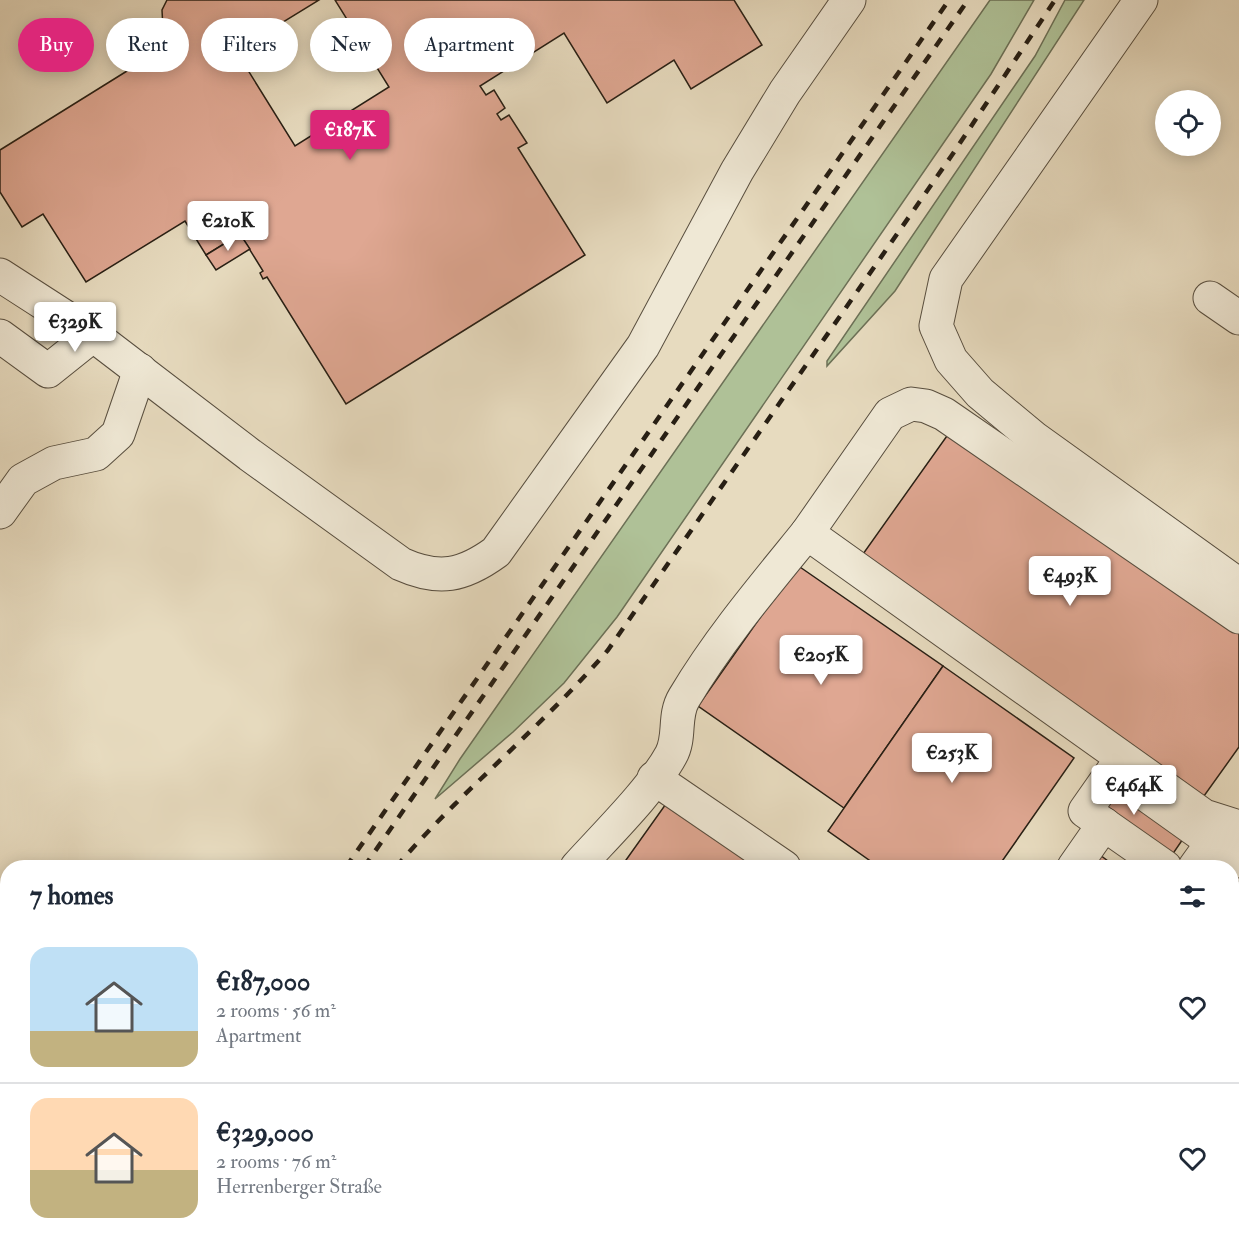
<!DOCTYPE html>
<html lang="en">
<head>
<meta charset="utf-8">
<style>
	:root { --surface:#fff; --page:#f2f2f3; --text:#1f2937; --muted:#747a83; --line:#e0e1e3; --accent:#db2777 }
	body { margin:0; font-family:"IM FELL Double Pica",serif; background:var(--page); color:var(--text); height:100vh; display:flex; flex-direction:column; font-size:22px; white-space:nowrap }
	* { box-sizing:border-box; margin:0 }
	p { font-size:20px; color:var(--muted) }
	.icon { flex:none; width:33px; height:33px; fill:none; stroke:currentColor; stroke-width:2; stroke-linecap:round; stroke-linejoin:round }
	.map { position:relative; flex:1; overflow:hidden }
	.side { position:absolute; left:0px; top:860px; width:1239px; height:386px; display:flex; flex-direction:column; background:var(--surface); border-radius:24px 24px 0 0; box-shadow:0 3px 15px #0003 }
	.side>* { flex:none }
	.hud { position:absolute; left:18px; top:18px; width:600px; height:54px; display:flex; gap:12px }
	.tools { position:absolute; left:1155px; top:90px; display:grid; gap:12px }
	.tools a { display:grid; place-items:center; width:66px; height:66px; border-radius:50%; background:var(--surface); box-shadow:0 3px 15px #0003; font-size:30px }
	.price { position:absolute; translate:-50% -51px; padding:0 14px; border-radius:6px; background:#fff; color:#222; font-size:20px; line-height:39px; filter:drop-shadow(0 2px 3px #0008) }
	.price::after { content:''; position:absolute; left:50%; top:36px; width:18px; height:14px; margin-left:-9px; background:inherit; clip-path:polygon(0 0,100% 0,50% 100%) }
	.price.active { background:var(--accent); color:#fff }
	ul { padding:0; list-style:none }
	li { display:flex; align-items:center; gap:18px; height:150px; padding:0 30px }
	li+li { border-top:2px solid var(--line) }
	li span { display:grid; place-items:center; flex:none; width:168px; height:120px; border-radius:18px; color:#555 }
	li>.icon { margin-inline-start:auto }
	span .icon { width:72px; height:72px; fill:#fffc; stroke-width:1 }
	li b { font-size:26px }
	h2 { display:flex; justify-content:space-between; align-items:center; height:72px; padding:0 30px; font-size:26px }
	.chip { padding:0 21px; border-radius:27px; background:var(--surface); box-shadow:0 3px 15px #0003; font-size:21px; line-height:54px }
	.chip.active { background:var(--accent); color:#fff }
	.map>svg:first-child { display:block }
	.green { fill:#afc197; stroke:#6c7056; stroke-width:1.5 }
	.building { fill:#dfa792; stroke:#281f14; stroke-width:1.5 }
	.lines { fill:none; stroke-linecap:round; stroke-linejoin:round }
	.minor-casing { stroke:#584e3f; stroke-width:35 }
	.minor { stroke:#efe8d5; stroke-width:33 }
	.rail { stroke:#281f14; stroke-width:4.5; stroke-dasharray:10 10; stroke-linecap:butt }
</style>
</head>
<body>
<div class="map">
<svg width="1239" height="1244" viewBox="0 0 1239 1244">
	<rect width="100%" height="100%" fill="#e7dbbf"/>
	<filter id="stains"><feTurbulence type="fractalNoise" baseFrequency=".00333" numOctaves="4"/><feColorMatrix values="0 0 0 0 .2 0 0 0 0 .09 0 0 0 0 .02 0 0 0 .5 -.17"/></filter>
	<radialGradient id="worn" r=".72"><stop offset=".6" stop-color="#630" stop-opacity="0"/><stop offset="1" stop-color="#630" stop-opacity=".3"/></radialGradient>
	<!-- green -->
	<g class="green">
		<polygon points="990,0 1034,0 991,74 617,617 564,683 513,732 435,799 460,759"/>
		<polygon points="1065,0 1084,0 895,291 827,366 827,361 1035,56"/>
	</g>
	<!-- building -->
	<g class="building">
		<polygon points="167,0 319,0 236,51 295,146 389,87 335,0 734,0 762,45 691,89 674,60 607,103 564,33 480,86 486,95 494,90 505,108 497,114 501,120 509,115 527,143 518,148 585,255 346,404 267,277 263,279 260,273 263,271 240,234 206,255 185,221 86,282 43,214 22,227 0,192 0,150 164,48 162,10"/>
		<polygon points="240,234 250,249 216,270 206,255"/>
		<polygon points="954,426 1239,628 1239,747 1204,796 863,554"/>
		<polygon points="797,565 943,666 844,808 698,706"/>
		<polygon points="943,666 1074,758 998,867 879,867 828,831"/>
		<polygon points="1098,775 1185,836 1170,858 1083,796"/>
		<polygon points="668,801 761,867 621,867"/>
		<polygon points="1100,855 1116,867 1091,867"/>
		<polygon points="722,1238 735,1238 744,1244 718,1244"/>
	</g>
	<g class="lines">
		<defs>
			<g id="minor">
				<polyline points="1141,0 946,279 936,326 951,360 980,393 1034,438 1239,585"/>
				<path d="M0,275L93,335L250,455L401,564C439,581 463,576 496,552L643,346L737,171L785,92L849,0"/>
				<polyline points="1210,298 1239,318"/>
				<polyline points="0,336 48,371 93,335"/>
				<polyline points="0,512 23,480 54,463 96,454 118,434 140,370"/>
				<polyline points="1239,617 944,414 926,406 911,404 890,414 807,533 1204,816 1239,827"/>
				<polyline points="654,778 784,867"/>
				<path d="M577,867C605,836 652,790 671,755C681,737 673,716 684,698C719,639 764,586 807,533"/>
				<polyline points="1074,867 1104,824"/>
				<polyline points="1165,867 1085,811 1113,771 1239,861"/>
				<polyline points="1195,867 1213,842"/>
				<polyline points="1232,897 1239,903"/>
				<polyline points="1232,972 1239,962"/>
				<polyline points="1232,1085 1239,1090"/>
				<polyline points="822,1238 830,1244"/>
				<polyline points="1039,1244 1044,1238"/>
				<polyline points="1233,1244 1239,1236"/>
			</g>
		</defs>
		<!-- minor casing -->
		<use href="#minor" class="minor-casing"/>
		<!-- minor -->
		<use href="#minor" class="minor"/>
		<!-- rail -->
		<g class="rail">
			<polyline points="346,867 949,0"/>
			<polyline points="364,867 968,0"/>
			<path d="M396,867C462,790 542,727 608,650L952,155L1055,0"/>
			<polyline points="82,1244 87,1238"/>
			<polyline points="104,1244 108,1238"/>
		</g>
	</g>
	<rect width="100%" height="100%" filter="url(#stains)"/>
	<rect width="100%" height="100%" fill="url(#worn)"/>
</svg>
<div class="tools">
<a><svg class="icon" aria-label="locate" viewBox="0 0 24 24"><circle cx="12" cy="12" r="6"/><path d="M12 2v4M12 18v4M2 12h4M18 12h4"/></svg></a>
</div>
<b class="price active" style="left:350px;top:161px">€187K</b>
<b class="price" style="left:228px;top:252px">€210K</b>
<b class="price" style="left:75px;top:353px">€329K</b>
<b class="price" style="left:1070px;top:607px">€493K</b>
<b class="price" style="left:821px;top:686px">€205K</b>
<b class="price" style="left:952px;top:784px">€253K</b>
<b class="price" style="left:1134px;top:816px">€464K</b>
<div class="hud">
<a class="chip active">Buy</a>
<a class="chip">Rent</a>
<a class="chip">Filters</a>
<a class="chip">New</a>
<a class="chip">Apartment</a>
</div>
<section class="side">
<h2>7 homes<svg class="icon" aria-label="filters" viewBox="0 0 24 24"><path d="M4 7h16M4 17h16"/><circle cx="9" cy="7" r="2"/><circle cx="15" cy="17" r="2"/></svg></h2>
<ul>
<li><span style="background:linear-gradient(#bfe0f5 70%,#c2b280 0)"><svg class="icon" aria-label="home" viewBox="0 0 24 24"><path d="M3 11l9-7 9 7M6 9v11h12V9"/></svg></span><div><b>€187,000</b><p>2 rooms · 56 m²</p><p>Apartment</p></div><svg class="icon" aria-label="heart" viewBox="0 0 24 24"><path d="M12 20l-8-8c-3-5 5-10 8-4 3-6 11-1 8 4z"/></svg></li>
<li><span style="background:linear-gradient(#ffd9b3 60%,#c2b280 0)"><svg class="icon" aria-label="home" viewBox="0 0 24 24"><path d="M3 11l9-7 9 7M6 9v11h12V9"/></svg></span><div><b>€329,000</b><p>2 rooms · 76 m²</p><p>Herrenberger Straße</p></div><svg class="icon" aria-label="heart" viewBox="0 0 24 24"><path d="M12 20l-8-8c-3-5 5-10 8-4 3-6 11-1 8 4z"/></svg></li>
</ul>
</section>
</div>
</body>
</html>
